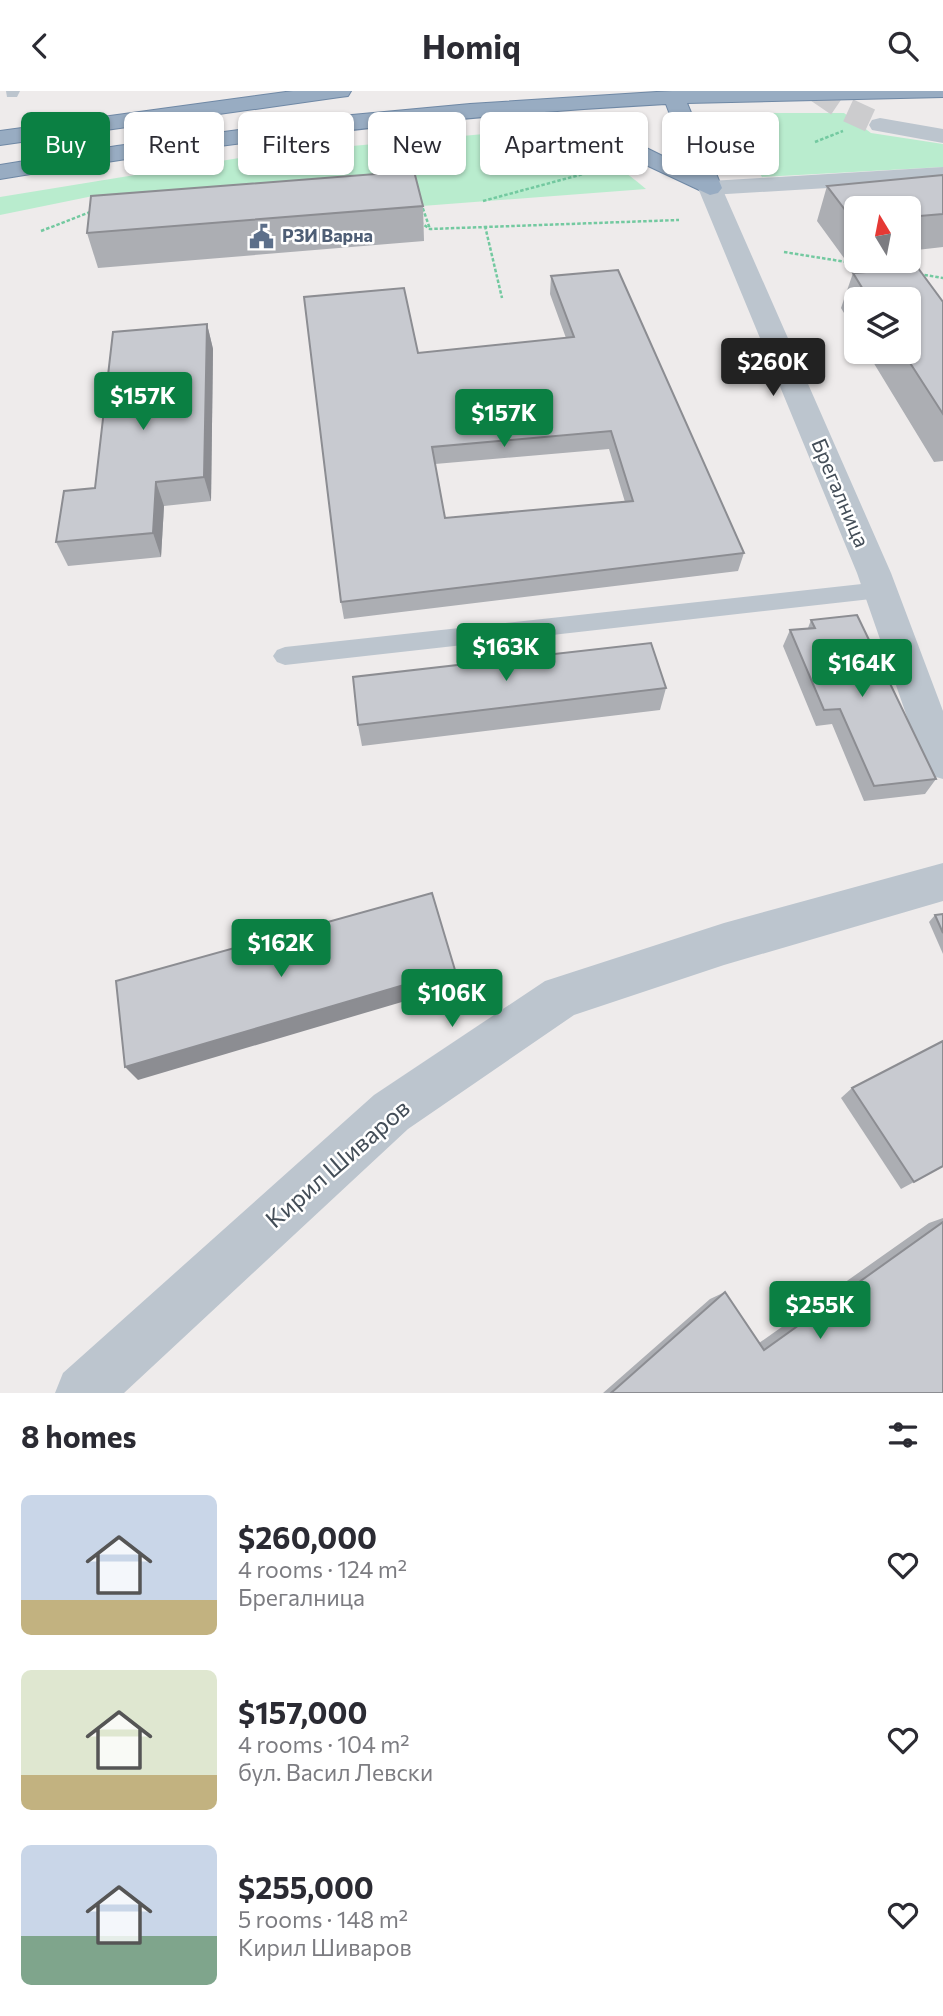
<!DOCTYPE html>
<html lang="en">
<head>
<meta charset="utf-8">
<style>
	:root { --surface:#fff; --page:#f7f7f7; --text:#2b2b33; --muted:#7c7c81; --accent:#0b8043 }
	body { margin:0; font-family:Commissioner,sans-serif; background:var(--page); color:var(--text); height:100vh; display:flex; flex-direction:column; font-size:26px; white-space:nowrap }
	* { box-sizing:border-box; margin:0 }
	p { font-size:23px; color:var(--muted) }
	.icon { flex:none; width:38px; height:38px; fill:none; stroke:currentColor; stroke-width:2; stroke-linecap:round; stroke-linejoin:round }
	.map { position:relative; height:1302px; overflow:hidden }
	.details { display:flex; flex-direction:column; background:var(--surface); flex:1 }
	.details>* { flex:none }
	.hud { position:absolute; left:21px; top:21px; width:901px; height:63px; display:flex; gap:14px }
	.needle { width:46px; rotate:350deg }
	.fabs { position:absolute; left:844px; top:105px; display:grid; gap:14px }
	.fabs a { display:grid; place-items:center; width:77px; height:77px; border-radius:10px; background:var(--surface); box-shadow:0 2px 5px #0004; font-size:35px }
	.price { position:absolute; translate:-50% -60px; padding:0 16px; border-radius:7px; background:var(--accent); color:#fff; font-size:23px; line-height:46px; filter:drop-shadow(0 2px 4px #0008) }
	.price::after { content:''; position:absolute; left:50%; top:42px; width:21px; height:16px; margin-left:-10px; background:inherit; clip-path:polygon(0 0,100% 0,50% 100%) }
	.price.on { background:#222; color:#fff }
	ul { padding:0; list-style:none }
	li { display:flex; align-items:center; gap:21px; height:175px; padding:0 21px }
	li span { display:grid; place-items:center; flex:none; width:196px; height:140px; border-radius:10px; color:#555 }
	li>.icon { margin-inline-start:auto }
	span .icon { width:84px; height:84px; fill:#fffc; stroke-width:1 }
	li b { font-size:30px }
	h2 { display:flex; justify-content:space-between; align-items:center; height:84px; padding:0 21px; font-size:30px }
	.chip { padding:0 24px; border-radius:10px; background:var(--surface); box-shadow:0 2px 5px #0004; font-size:24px; line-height:63px }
	.chip.on { background:var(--accent); color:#fff }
	header { display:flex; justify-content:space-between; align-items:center; height:91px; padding:0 21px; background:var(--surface); font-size:32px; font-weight:700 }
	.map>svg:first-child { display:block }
	.green { fill:#b9ecce }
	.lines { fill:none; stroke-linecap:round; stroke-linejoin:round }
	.tertiary-tunnel { stroke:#ccccce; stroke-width:24; stroke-dasharray:24 12; stroke-linecap:butt }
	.trunk-casing { stroke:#6f88a5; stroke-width:2 }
	.path { stroke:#73c9a0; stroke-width:2.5; stroke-dasharray:3.5 2; stroke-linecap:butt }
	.service { fill:#bcc5ce; fill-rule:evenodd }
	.minor { fill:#bcc5ce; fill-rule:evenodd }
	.tertiary { fill:#bcc5ce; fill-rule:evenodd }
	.trunk { fill:#98acc2; fill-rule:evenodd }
	.wall { fill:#acaeb3; fill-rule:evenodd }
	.shaded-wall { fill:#8c8d92 }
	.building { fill:#c8cad0; stroke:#8c8d92; stroke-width:2; fill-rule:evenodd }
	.labels { text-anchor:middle; stroke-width:5; stroke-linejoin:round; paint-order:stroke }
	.far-service-label { font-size:18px; font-weight:bold; fill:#4e5e75; stroke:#fff; text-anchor:start }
	.street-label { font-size:21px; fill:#444e58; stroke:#fff }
	.near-street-label { font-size:24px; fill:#444e58; stroke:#fff }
</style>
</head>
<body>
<header><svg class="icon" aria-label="back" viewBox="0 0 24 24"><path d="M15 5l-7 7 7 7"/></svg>Homiq<svg class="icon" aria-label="search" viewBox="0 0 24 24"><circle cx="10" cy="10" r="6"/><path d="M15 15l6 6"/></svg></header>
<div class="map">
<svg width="943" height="1302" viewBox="0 0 943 1302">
	<rect width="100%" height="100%" fill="#eeebeb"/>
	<!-- green -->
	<g class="green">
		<polygon points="721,22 844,22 871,42 943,53 943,76 762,86"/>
		<path d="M495,42C560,46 596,54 646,98L422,115L93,105L0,124V106L264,63Z"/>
	</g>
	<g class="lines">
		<!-- tertiary-tunnel -->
		<polyline class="tertiary-tunnel" points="818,0 843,17 880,34"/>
		<defs>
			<g id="trunk">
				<polygon points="293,0 351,0 348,5 340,6 0,54 0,40"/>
				<path d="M672,0H943V6L687,12L722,97L718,102L710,104L612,58L568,44L514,37L511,32L514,27L522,25L571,31L628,48L691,79L666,13C442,25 221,51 0,88V74L117,55L352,24L470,13Z"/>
			</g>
		</defs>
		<!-- trunk casing -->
		<use href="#trunk" class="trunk-casing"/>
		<!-- path -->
		<g class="path">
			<polyline points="815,51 843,40"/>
			<polyline points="483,110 587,82"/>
			<polyline points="421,112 430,138"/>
			<polyline points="420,131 430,138 679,129"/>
			<polyline points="485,135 502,207"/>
			<polyline points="41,140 93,120"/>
			<polyline points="784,161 896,179"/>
			<polyline points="919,183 943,187"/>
		</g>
		<!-- service -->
		<g class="service">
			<polygon points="6,0 20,0 17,6 7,6"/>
			<polygon points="880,491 888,493 891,499 888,505 880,507 285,574 277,571 273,565 277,559 285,556"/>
		</g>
		<!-- minor -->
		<g class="minor">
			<polygon points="943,76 943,90 710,104 702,102 698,97 702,92 710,90"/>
			<polygon points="943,772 943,810 724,874 574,924 408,1038 124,1302 55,1302 63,1282 374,1004 545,890 724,832"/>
		</g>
		<!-- tertiary -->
		<g class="tertiary">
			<polygon points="880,27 943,38 943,52 872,39 869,34 872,29"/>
			<polygon points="710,90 718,92 722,97 891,482 943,620 943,688 929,684 923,672 857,482 698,97 702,92"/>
		</g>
		<!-- trunk -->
		<use href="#trunk" class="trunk"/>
	</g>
	<!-- wall -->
	<g class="wall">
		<polygon points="943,84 943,156 908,160 908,117 856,117 856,165 844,167 817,130 827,95"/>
		<polygon points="423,115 424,150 98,177 87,142"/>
		<polygon points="853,182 943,211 943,370 934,371 867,261 908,261 908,208 856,208 856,242 841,217"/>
		<path d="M551,185L744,462L738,480L344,528L341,511L418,262L566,247L550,203ZM609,358L625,411L445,427L435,373Z"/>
		<polygon points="207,233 213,258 211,410 164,415 161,466 68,475 56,451 95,397"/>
		<polygon points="811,529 936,688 925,703 864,710 832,633 816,635 783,555 790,539 808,537"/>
		<polygon points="666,597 660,619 362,655 358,634"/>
		<polygon points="943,823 943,863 929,831 935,824"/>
		<polygon points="852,997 914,1091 901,1098 841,1007"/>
		<polygon points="943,1127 943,1302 603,1302 710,1208 725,1201 759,1252 929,1132"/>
	</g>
	<!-- shaded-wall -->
	<g class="shaded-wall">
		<polygon points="207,233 213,258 211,410 204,386"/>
		<polygon points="156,391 164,415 161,466 153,442"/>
		<polygon points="455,879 456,895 138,989 125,976"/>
	</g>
	<!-- building -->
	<g class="building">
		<polygon points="414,80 423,115 87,142 91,105"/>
		<polygon points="943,84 943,123 908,126 908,117 856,117 855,132 827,95"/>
		<polygon points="918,177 943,211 943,323 903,261 908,261 908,208 869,208 853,182"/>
		<path d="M618,179L744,462L341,511L304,206L404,197L418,262L574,246L551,185ZM611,340L633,410L445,427L432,356Z"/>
		<polygon points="207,233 204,386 156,391 153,442 56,451 64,400 95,397 113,241"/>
		<polygon points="857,524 936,688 874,695 840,618 824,619 790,539 815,537 811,529"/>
		<polygon points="651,552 666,597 358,634 353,586"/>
		<polygon points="432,802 455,879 125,976 116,890"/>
		<polygon points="943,823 943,842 935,824"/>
		<polygon points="943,950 943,1075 914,1091 852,997"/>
		<polygon points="943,1131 943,1302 611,1302 725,1201 764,1259"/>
	</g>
	<!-- icons -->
	<defs>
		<symbol id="civic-bare" viewBox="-9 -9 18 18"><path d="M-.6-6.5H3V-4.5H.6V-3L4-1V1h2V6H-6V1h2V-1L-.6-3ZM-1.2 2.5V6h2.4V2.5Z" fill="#5c6f8a" stroke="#fff" stroke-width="2.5" paint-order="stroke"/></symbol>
	</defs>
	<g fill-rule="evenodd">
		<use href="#civic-bare" x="244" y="128" width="35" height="35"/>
	</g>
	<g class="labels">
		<!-- far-service labels -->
		<g class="far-service-label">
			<text x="282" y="151">РЗИ Варна</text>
		</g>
		<!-- street labels -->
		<g class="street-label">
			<text transform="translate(840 402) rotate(67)" y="7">Брегалница</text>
		</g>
		<!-- near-street labels -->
		<g class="near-street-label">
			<text transform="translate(338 1073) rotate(-41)" y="8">Кирил Шиваров</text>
		</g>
	</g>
</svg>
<div class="fabs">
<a><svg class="needle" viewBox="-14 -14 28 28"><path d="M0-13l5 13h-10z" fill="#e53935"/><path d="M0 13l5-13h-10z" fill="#7c7c81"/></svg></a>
<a><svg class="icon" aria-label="layers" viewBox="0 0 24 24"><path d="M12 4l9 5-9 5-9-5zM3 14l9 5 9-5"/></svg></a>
</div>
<b class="price on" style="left:773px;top:307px">$260K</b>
<b class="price" style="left:143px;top:341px">$157K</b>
<b class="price" style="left:504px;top:358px">$157K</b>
<b class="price" style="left:506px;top:592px">$163K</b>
<b class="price" style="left:862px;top:608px">$164K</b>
<b class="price" style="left:281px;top:888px">$162K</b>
<b class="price" style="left:452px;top:938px">$106K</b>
<b class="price" style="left:820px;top:1250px">$255K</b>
<div class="hud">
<a class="chip on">Buy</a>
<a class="chip">Rent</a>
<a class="chip">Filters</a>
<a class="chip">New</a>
<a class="chip">Apartment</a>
<a class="chip">House</a>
</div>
</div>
<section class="details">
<h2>8 homes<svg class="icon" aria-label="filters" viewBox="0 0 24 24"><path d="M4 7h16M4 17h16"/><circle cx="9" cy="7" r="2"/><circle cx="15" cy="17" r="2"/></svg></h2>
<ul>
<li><span style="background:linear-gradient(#c9d6e8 75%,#c2b280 0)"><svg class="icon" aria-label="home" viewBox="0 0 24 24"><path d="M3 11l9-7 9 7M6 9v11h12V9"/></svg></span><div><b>$260,000</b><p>4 rooms · 124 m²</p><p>Брегалница</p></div><svg class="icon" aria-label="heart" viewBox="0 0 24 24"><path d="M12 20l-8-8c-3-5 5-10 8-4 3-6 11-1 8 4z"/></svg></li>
<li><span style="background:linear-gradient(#dfe7d0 75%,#c2b280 0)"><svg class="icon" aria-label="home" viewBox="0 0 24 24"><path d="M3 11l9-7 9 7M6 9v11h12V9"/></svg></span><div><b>$157,000</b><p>4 rooms · 104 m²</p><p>бул. Васил Левски</p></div><svg class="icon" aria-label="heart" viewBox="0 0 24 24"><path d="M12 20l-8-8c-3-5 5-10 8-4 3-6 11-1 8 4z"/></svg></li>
<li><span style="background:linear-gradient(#c9d6e8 65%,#7fa58c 0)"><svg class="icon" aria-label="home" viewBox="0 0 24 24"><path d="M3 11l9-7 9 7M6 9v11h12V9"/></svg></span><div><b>$255,000</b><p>5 rooms · 148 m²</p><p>Кирил Шиваров</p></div><svg class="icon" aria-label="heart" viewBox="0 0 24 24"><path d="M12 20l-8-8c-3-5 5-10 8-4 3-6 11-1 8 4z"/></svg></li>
</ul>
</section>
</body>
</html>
